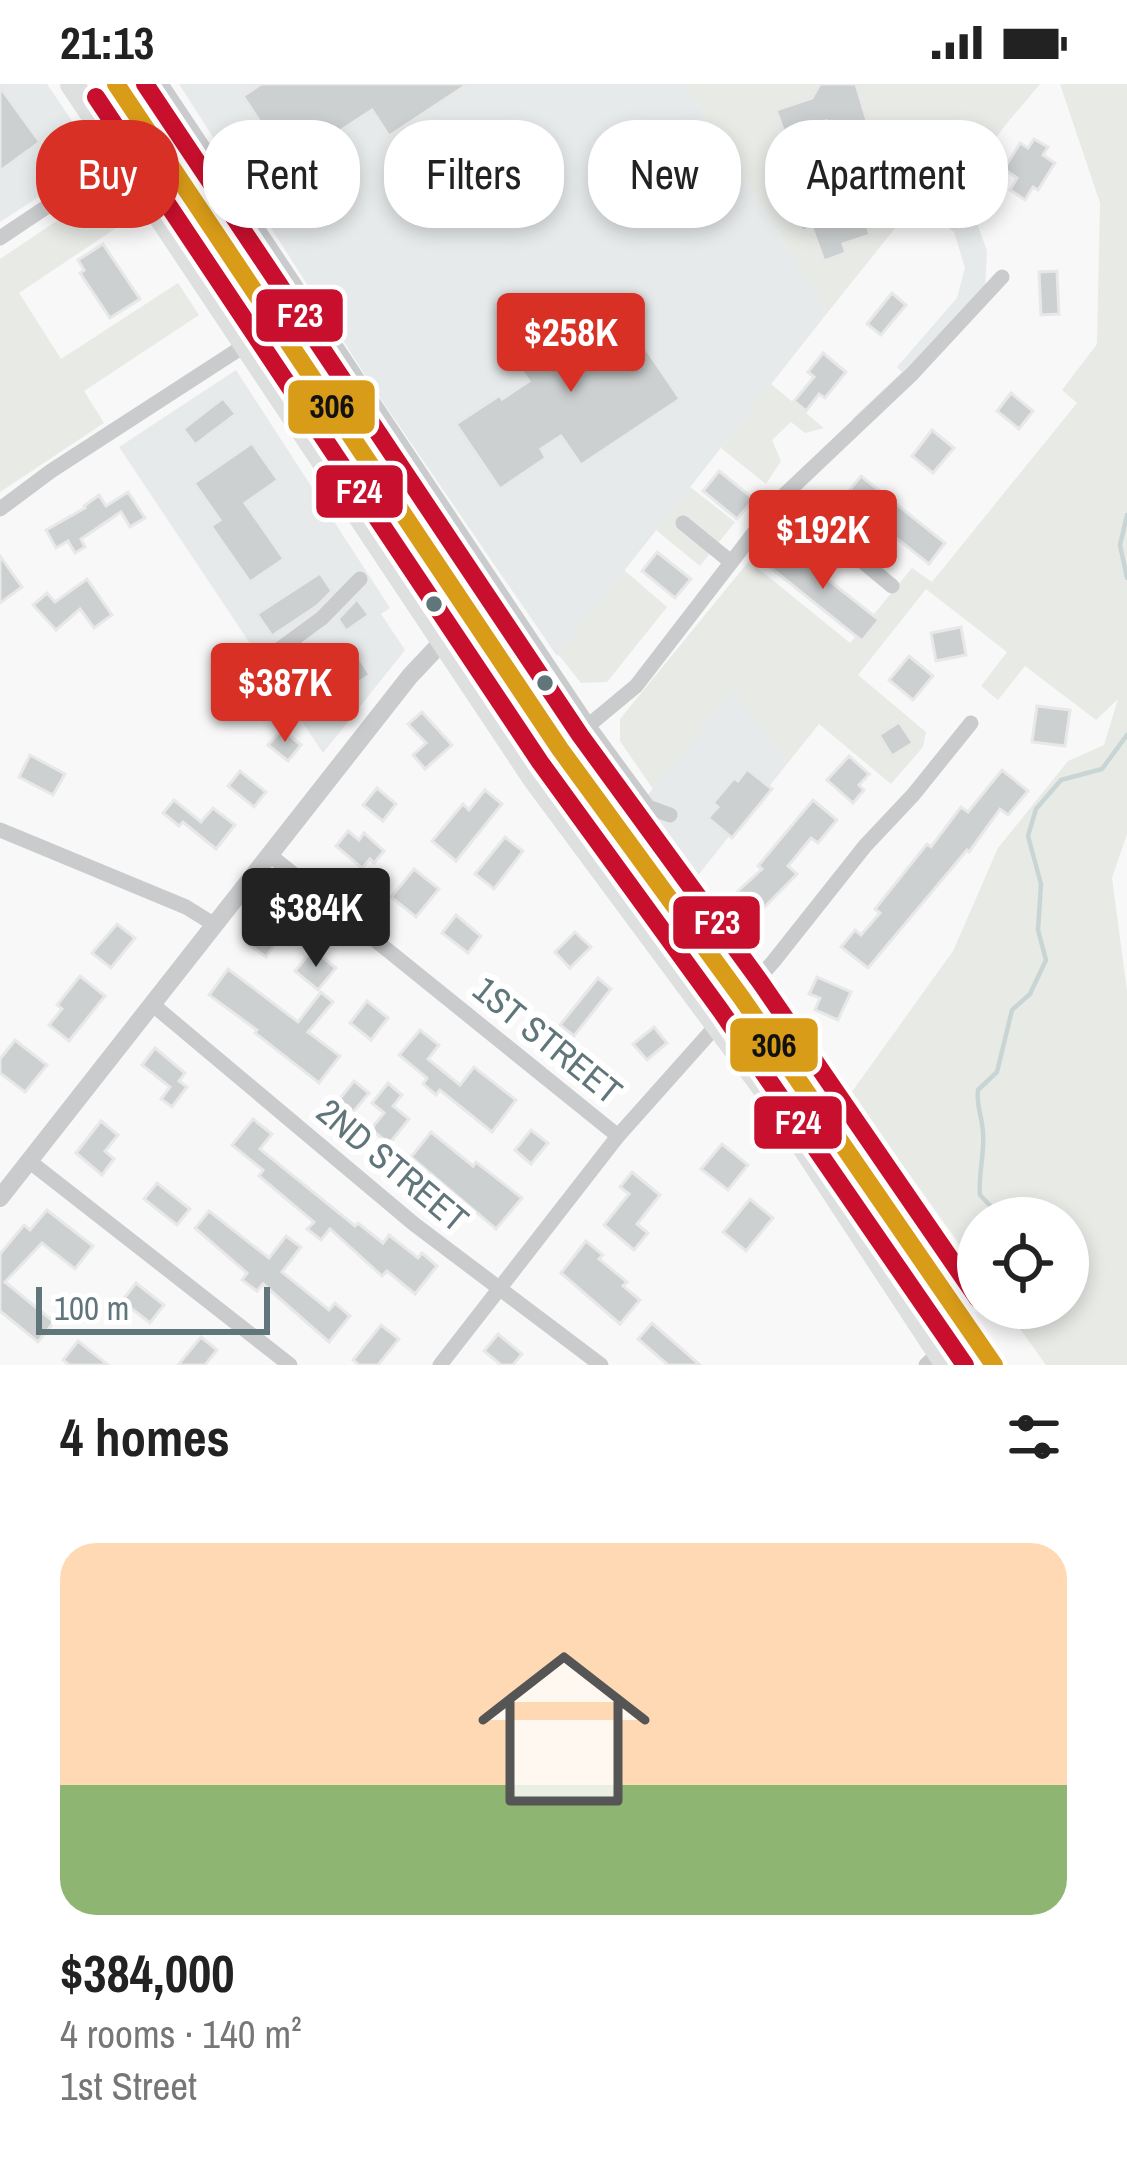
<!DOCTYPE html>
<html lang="en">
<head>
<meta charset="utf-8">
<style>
	:root { --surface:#fff; --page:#f2f2f2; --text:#222; --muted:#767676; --line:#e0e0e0; --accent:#d93025 }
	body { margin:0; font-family:"Archivo Narrow",sans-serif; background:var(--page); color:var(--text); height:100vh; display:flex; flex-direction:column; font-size:45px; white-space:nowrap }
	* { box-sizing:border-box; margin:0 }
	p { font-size:39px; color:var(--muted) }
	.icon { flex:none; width:66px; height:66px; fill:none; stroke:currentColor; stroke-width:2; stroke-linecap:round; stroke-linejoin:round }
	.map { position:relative; height:1281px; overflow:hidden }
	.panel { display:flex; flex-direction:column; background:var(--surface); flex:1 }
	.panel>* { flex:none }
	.guide { position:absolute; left:36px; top:36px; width:1056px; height:108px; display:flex; gap:24px }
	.buttons { position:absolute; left:957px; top:1113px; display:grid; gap:24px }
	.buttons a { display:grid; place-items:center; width:132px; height:132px; border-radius:50%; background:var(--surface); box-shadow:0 6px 18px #0003; font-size:60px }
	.scale { position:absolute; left:36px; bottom:30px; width:234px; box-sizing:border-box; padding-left:12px; border:6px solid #61767b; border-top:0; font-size:33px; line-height:42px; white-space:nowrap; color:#61767b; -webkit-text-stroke:9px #fff; paint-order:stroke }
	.price { position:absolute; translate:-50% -102px; padding:0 27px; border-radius:12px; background:var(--accent); color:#fff; font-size:39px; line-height:78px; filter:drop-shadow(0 3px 6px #0008) }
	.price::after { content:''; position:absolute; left:50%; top:72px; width:36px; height:27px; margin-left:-18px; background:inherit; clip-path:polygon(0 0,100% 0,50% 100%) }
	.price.active { background:#222; color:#fff }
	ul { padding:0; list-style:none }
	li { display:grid; align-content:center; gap:24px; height:636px; padding:0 60px }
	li+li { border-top:3px solid var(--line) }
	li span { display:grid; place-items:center; height:372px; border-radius:36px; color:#555 }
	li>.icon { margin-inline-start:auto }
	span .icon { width:216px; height:216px; fill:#fffc; stroke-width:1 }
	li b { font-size:51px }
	h2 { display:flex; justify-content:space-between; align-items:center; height:144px; padding:0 60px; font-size:51px }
	.chip { padding:0 42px; border-radius:48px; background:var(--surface); box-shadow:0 6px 18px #0003; font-size:42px; line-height:108px }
	.chip.active { background:var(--accent); color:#fff }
	.status { display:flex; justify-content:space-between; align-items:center; height:84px; padding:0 60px; background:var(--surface); direction:ltr }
	.status svg { height:33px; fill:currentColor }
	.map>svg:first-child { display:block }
	.built { fill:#e7eaea }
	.green { fill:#e8eae6 }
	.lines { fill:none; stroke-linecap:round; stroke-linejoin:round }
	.stream { stroke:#c9d5d5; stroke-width:4.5 }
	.building { fill:#cdd0d0; stroke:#e8e8e8; stroke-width:3 }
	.minor { stroke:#c9cbcc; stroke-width:15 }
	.tertiary { stroke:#c9cbcc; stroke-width:18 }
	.primary { stroke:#dedfdf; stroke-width:24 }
	.bus-1-casing { stroke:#fff; stroke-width:27 }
	.bus-2-casing { stroke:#fff; stroke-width:27 }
	.bus-3-casing { stroke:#fff; stroke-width:27 }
	.bus-1 { stroke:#d99c19; stroke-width:18 }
	.bus-2 { stroke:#c8102e; stroke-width:18 }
	.bus-3 { stroke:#c8102e; stroke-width:18 }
	.bus-dot { fill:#61767b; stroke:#fff; stroke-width:4.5 }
	.labels { text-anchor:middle; stroke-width:12; stroke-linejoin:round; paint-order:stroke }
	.street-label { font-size:36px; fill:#61767b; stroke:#fff }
	.line-badge { stroke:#fff; stroke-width:4.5 }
	.badge-label { font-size:33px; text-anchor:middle; font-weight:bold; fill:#fff }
	.pale-badge-label { font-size:33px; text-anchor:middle; font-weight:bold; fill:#111 }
</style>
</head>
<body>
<div class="status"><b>21:13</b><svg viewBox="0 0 49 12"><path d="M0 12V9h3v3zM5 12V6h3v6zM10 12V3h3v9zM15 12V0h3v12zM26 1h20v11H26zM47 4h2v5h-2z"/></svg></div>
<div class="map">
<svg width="1127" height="1281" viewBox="0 0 1127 1281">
	<rect width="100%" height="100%" fill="#f8f8f8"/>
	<!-- built -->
	<g class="built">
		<polygon points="0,0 47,0 88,61 83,84 0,138"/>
		<polygon points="179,0 684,0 828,228 557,572 374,305"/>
		<polygon points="976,137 987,167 985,207 864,345 852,335 902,288 897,283 957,214 965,184 954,148"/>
		<polygon points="236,286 390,524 381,530 405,566 323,669 119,363"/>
		<polygon points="734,605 787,680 687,805 633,729"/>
	</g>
	<!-- green -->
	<g class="green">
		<path d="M684,0H1040C1007,41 962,80 976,137L954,148L916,118L828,228Z"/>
		<polygon points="1060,0 1127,0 1127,750 1112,794 1127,907 1127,1281 1046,1281 1005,1224 1068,1224 1068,1134 978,1134 978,1186 851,1009 953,867 998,764 1068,677 1104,661 1118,615 1096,636 1025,582 998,616 981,602 1007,568 926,505 858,591 926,648 923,663 891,700 819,640 787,680 734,606 653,705 620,657 620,635 749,477 850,559 912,484 932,498 1077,319 1062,306 1097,260 1100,119"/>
		<polygon points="100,108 122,113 134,132 19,209 61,275 178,199 199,231 84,307 104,339 0,408 0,175"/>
		<polygon points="771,300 824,344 805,349 791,338 772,356 781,377 766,400 721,364"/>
		<polygon points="690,403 735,438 700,482 656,446"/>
		<polygon points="624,486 667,523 607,598 581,599 558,570"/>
	</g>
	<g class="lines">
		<!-- stream -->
		<g class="stream">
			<polyline points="1127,431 1120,461 1127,494"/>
			<path d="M1002,1134L980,1111C978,1090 985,1069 983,1048C982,1032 976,1022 978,1006L997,988L1012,926L1030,910L1046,876L1038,846L1041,800L1028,752L1036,725L1061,696L1102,685L1127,651"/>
		</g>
	</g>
	<!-- building -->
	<g class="building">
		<polygon points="261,0 468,0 389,52 372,26 340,47 355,68 336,81 345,94 316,113 290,73 285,76 243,12"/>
		<polygon points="820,0 856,0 871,50 833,61 826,37 785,51 776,26 812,14"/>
		<polygon points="0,3 40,58 0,87"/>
		<polygon points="1034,55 1048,63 1043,71 1055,79 1038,106 1033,103 1025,116 1010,106 1017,94 1004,85 1020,59 1028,64"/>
		<polygon points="868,95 877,124 863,128 870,151 843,160 846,169 824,177 812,144 802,147 792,113 824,102 826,108"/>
		<polygon points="103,160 140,215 110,234 80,189 84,186 78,176"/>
		<polygon points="1057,187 1059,230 1041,231 1039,188"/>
		<polygon points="608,209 680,315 581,381 561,352 541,365 546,374 500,405 456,340 500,311 502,315 529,297 513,274"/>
		<polygon points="892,209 906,221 881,251 867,240"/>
		<polygon points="823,269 846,288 825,314 819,310 806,327 794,317 814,293 808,288"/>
		<polygon points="1011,309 1033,327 1019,345 997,327"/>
		<polygon points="223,314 236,330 195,361 183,345"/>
		<polygon points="932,346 954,364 933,389 912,372"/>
		<polygon points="252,359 278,396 245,419 284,475 250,498 211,442 220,436 194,399"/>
		<polygon points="719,387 754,415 737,435 703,407"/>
		<polygon points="861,392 945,459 929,480 844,413"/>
		<polygon points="128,408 145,434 130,443 121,428 81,455 85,463 75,469 68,457 56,464 46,446 85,424 84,422 99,411 106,422"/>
		<polygon points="783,460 879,536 862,557 766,480"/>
		<polygon points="657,468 691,495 675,514 642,487"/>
		<polygon points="0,472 22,503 0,519"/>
		<polygon points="320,489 332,507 317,522 272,552 257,530"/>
		<polygon points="87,495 112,531 94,544 80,525 56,546 33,521 47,509 55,518"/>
		<polygon points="357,515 369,531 346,547 338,535"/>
		<polygon points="961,543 966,571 936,577 931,549"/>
		<polygon points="356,569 370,591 349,604 335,582"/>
		<polygon points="909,572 933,592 913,616 889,596"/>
		<polygon points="1037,622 1070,626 1065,662 1032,658"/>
		<polygon points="422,628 452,661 425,685 413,671 426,659 408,640"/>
		<polygon points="899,638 913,659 892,672 879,651"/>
		<polygon points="282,645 301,661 288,677 268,661"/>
		<polygon points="30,671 65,690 53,711 19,693"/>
		<polygon points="849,672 869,690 859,701 864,706 853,719 827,696"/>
		<polygon points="747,685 772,705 732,754 708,734 718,723 713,719 734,694 738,697"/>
		<polygon points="1002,686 1028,707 1008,731 1000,725 969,768 967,766 868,884 841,863 855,846 861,851 880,829 875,825 927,760 931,763 961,723 968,728"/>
		<polygon points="240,687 266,708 254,723 228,702"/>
		<polygon points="377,704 396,720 383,737 363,721"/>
		<polygon points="485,706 502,720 456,777 432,757 463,720 469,726"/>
		<polygon points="174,716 201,738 213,724 235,741 216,765 183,738 179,742 163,729"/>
		<polygon points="813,716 837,736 818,759 811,754 788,782 797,790 748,840 727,817 762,785 758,782"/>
		<polygon points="348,747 359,756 364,749 384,767 374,779 370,775 362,784 336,762"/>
		<polygon points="505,753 523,767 494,805 475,790"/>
		<polygon points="414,785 439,805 416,833 391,813"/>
		<polygon points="272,824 290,838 266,873 248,860"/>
		<polygon points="456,831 481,852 468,869 442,849"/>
		<polygon points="117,840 135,854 111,884 92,869"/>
		<polygon points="575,848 591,863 570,884 555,868"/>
		<polygon points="313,865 336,884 318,906 295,887"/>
		<polygon points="228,885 298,938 321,908 333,918 308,948 340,972 319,999 255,949 257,946 209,911"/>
		<polygon points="80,892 105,912 69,957 49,941 62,925 57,921"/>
		<polygon points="817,893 851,908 838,936 815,926 820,914 809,910"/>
		<polygon points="598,894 611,905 574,952 560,941"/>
		<polygon points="367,917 388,934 371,956 350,939"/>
		<polygon points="654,943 667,959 647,976 633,960"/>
		<polygon points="420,946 439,961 428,975 460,1001 474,983 516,1016 492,1048 440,1006 436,1011 423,1000 427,994 399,971"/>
		<polygon points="15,956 47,981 25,1008 0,989 0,975"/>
		<polygon points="155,964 185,989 179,997 187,1003 172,1023 161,1015 170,1003 142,981"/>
		<polygon points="354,997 369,1009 344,1039 330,1027"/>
		<polygon points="388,999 402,1011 393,1022 409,1035 389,1060 371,1045 384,1029 372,1019"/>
		<polygon points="253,1035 272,1050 260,1065 355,1142 358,1139 383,1159 389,1151 418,1174 422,1169 437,1182 415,1210 387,1187 382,1192 330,1145 321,1156 307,1145 314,1138 259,1092 263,1086 232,1061"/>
		<polygon points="101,1037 118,1051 105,1067 114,1075 102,1091 76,1069"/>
		<polygon points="531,1046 548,1059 531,1080 515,1066"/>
		<polygon points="431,1048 473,1082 476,1078 522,1114 496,1145 411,1073"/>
		<polygon points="722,1060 748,1081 728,1106 701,1085"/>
		<polygon points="632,1088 660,1111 637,1140 648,1149 634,1166 604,1141 629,1110 620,1103"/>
		<polygon points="157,1099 190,1125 177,1141 144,1115"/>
		<polygon points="750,1115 773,1134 746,1167 723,1148"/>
		<polygon points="47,1126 93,1162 75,1185 42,1159 5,1198 54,1238 38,1258 0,1227 0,1170 24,1141 30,1146"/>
		<polygon points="209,1127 269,1174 286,1152 301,1163 282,1188 329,1226 335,1219 350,1232 329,1258 263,1200 257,1207 242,1196 247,1189 195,1144"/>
		<polygon points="586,1157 603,1171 599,1175 627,1198 623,1202 640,1216 620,1240 561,1189"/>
		<polygon points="136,1199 164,1221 150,1239 122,1217"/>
		<polygon points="652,1239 700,1281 668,1281 638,1255"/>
		<polygon points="381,1241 399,1255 378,1281 359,1281 353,1276"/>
		<polygon points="498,1250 522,1270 513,1281 501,1281 484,1267"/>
		<polygon points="201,1253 217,1266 205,1281 178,1281"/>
		<polygon points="78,1257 108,1281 69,1281 63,1276"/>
	</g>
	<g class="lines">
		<!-- minor -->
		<g class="minor">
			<polyline points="161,0 590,644 648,723 670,731"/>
			<polyline points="0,154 121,73"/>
			<polyline points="780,415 815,438 892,502"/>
			<polyline points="0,425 51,387 307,221"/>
			<polyline points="683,439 731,478"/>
			<polyline points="273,570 322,534 360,495"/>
			<polyline points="560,665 636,602 780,415 912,290 1002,193"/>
			<polyline points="0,746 186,823 215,841"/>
			<polyline points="271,772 618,1052"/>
			<polyline points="152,920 414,1140 601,1281"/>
			<polyline points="29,1077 290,1281"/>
			<polyline points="440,1281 618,1052 773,878 865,762 913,711 971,639"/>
			<polyline points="926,1281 967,1242"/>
		</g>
		<!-- tertiary -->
		<polyline class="tertiary" points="0,1114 410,592 443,557 473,534"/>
		<!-- primary -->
		<g class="primary">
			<polyline points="72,0 534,694 775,1019 947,1281"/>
			<polyline points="116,0 560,665 741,913 994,1281"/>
		</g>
		<defs>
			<polyline id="bus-1" points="116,0 560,665 741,913 994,1281"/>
			<polyline id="bus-2" points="96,13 540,678 721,927 965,1281"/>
			<polyline id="bus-3" points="145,0 580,651 761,899 978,1215"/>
		</defs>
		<!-- bus-1 casing -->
		<use href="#bus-1" class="bus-1-casing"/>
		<!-- bus-2 casing -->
		<use href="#bus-2" class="bus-2-casing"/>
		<!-- bus-3 casing -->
		<use href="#bus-3" class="bus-3-casing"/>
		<!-- bus-1 -->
		<use href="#bus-1" class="bus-1"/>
		<!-- bus-2 -->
		<use href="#bus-2" class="bus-2"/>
		<!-- bus-3 -->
		<use href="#bus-3" class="bus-3"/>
	</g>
	<!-- markers -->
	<g class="bus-dot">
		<circle cx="434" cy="520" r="10"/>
		<circle cx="545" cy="599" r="10"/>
	</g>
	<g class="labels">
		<!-- street labels -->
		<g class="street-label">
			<text transform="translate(548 956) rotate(39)" y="13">1ST STREET</text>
			<text transform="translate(393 1081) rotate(40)" y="13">2ND STREET</text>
		</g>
	</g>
	<g class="line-badge">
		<rect x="254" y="203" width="91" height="57" rx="12" fill="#c8102e"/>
		<rect x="286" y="294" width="91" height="58" rx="12" fill="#d99c19"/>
		<rect x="314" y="379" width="91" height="57" rx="12" fill="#c8102e"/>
		<rect x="671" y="810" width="91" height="57" rx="12" fill="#c8102e"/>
		<rect x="728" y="932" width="92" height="58" rx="12" fill="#d99c19"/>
		<rect x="752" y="1010" width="92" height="57" rx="12" fill="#c8102e"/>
	</g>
	<g class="badge-label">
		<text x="300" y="243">F23</text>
		<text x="359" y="419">F24</text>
		<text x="717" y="850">F23</text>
		<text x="798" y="1050">F24</text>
	</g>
	<g class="pale-badge-label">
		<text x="332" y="334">306</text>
		<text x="774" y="973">306</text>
	</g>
</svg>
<div class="buttons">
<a><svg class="icon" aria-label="locate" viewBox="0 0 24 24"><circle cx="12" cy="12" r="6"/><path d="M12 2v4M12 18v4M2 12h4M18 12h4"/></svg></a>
</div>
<div class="scale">100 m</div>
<b class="price" style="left:571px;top:311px">$258K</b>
<b class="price" style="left:823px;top:508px">$192K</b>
<b class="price" style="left:285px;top:661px">$387K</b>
<b class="price active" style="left:316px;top:886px">$384K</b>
<div class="guide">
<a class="chip active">Buy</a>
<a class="chip">Rent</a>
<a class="chip">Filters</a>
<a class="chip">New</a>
<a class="chip">Apartment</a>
</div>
</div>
<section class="panel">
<h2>4 homes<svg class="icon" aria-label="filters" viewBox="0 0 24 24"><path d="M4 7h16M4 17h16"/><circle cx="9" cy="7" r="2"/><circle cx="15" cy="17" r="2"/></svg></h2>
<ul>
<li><span style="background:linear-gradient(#ffd9b3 65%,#8fb573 0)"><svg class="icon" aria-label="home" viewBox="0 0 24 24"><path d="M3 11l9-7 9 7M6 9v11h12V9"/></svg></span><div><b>$384,000</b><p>4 rooms · 140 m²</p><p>1st Street</p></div></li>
</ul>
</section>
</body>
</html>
